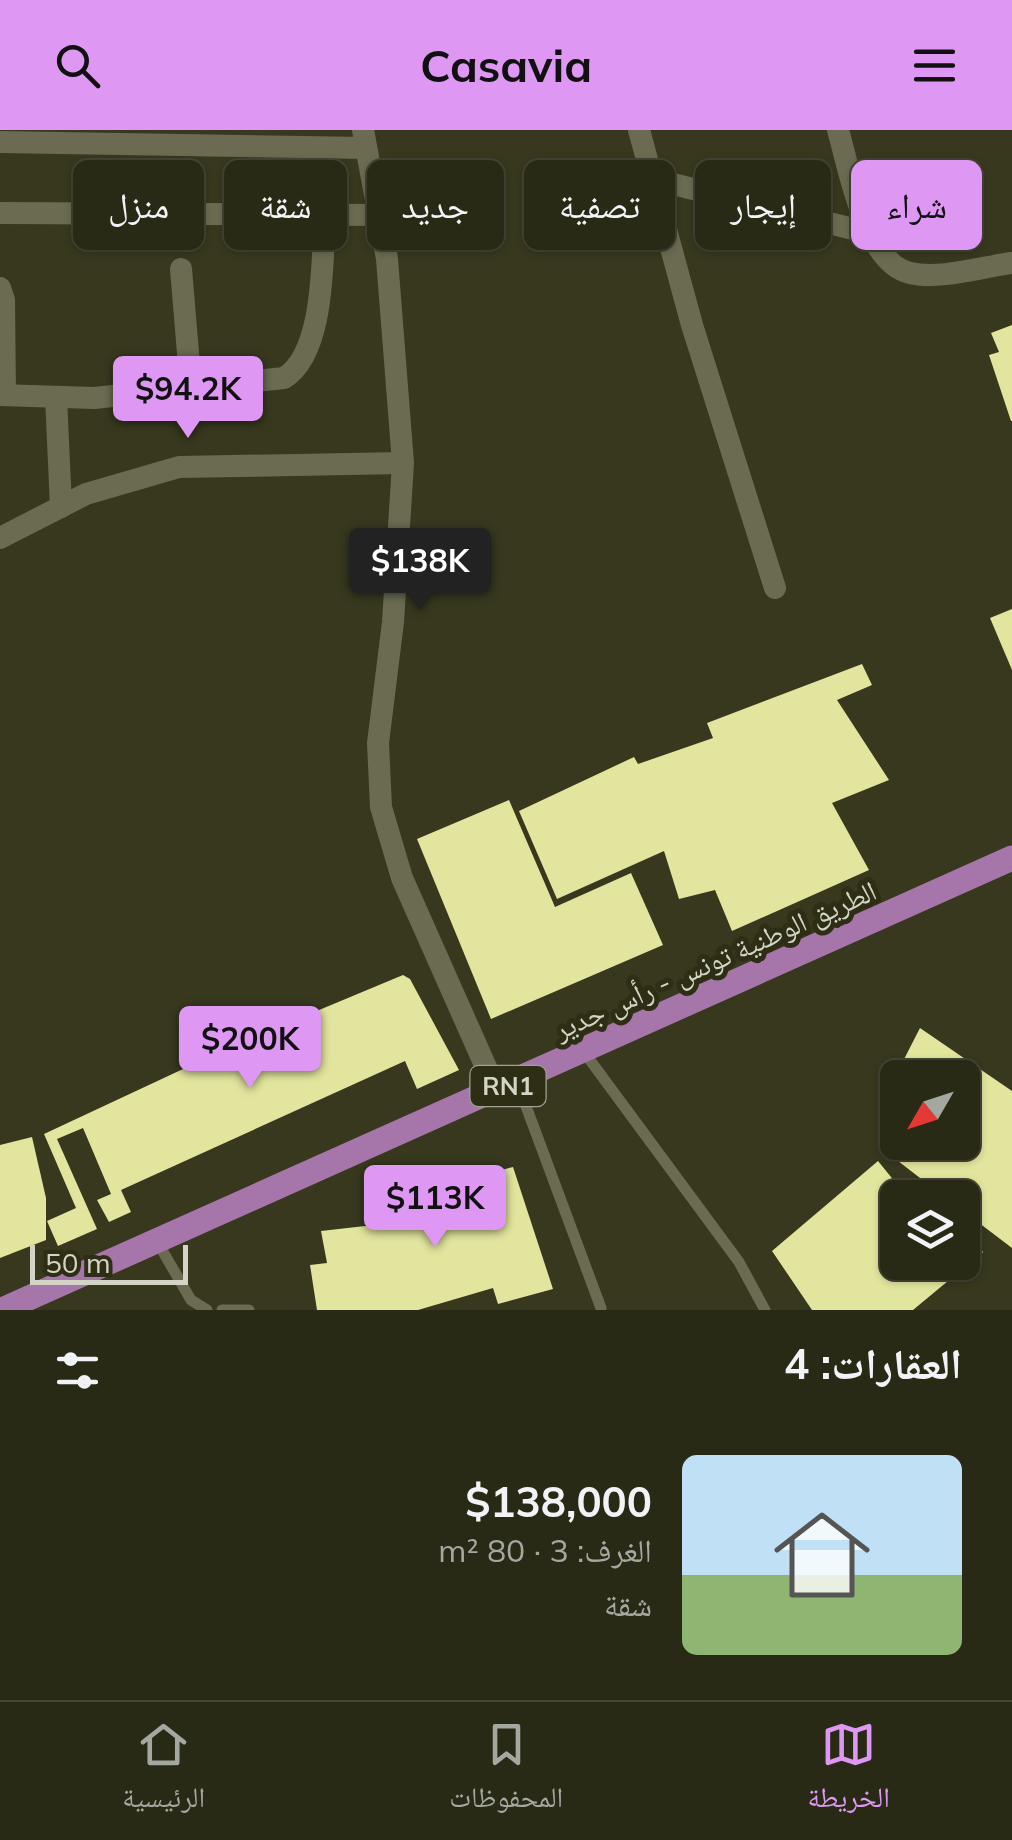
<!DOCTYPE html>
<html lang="ar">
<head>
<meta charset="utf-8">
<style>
	:root { --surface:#292a16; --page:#31321f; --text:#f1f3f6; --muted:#a5a7a1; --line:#454635; --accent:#de98f3 }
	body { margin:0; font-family:Mulish,"Noto Naskh Arabic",sans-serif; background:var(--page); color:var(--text); direction:rtl; height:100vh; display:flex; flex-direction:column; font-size:38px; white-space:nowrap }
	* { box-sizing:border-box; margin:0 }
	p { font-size:32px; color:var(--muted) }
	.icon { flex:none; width:55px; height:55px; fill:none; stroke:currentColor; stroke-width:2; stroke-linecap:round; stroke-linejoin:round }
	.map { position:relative; height:1180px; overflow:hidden; direction:ltr }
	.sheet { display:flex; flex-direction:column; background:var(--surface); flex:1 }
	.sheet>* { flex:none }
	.banner { position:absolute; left:30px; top:30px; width:952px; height:90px; direction:rtl; display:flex; gap:20px }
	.needle { width:65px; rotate:231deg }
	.tools { position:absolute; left:880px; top:930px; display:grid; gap:20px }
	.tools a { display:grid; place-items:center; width:100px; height:100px; border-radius:15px; background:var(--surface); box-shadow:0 2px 8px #0004,0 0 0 2px var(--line); font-size:50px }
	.scale { position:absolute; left:30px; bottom:25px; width:158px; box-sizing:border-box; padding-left:10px; border:5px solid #d3d4c5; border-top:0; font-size:28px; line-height:35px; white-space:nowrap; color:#d3d4c5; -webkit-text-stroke:8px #2d2e14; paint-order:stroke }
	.price { position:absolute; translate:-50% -85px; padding:0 22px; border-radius:10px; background:var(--accent); color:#111; font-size:32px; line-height:65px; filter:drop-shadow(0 2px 5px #0008) }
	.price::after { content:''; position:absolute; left:50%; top:60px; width:30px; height:22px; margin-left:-15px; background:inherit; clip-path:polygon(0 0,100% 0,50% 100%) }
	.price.current { background:#222; color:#fff }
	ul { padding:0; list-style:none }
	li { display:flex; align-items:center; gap:30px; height:250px; padding:0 50px }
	li span { display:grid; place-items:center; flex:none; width:280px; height:200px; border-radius:15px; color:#555 }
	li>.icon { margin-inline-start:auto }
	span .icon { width:120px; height:120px; fill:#fffc; stroke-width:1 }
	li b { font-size:42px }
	h2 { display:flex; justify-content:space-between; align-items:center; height:120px; padding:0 50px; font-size:42px }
	.tag { padding:0 35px; border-radius:15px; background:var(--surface); box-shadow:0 2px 8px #0004,0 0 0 2px var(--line); font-size:35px; line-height:90px }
	.tag.current { background:var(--accent); color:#111 }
	header { display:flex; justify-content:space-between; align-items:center; height:130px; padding:0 50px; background:var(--accent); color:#111; font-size:45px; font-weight:700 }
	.menu { display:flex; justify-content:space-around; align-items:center; height:140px; border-top:2px solid var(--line); background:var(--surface); font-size:28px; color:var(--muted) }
	.menu a { display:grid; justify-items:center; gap:5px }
	.menu .current { color:var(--accent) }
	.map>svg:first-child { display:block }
	.building { fill:#e2e59d }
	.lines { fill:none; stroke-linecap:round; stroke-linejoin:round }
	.lane { stroke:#6a6b50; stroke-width:11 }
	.street { stroke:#6a6b50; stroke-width:22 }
	.primary { stroke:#a675aa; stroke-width:25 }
	.labels { text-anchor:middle; stroke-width:10; stroke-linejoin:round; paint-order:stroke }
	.shield { fill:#2d2e14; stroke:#a1a290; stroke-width:2.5 }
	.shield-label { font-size:25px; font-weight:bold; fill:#d3d4c5 }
	.street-label { font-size:28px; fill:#d3d4c5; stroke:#2d2e14 }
</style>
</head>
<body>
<header><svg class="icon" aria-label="menu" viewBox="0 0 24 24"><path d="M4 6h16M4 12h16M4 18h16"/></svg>Casavia<svg class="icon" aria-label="search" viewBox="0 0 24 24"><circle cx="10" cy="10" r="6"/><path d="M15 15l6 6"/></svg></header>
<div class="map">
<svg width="1012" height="1180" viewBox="0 0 1012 1180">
	<rect width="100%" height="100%" fill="#37381e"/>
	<!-- building -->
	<g class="building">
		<polygon points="1012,195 1012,291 1011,291 989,225 999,222 991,203"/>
		<polygon points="1012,479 1012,540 990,488"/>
		<polygon points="862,534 872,555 837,570 889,650 832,673 869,740 732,801 715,760 679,769 664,721 557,769 519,681 634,627 638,634 713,608 707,593"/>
		<polygon points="509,670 555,777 631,743 663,815 491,889 417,709"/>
		<polygon points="403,845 410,849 459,940 417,959 405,931 121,1060 131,1082 109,1092 97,1070 111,1064 83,998 57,1009 97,1099 58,1116 47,1091 76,1078 44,1004 228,918"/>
		<polygon points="920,898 1012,961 1012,1118 962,1080 962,1068 946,1068 898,1031 909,1012 962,1012 962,948 916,948 900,937"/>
		<polygon points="32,1007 46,1068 46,1110 0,1128 0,1015"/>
		<polygon points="878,1031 900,1058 905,1055 916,1068 898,1068 898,1132 962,1132 962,1097 983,1122 913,1180 812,1180 772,1121"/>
		<polygon points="513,1037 553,1159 498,1174 493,1158 418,1180 317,1180 310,1135 327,1133 321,1101 374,1095 371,1075"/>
	</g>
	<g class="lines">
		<!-- lane -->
		<g class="lane">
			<polyline points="584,922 739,1132 765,1180"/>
			<polyline points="517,952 601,1178"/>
			<polyline points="158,1113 191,1170 207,1180"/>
			<polyline points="222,1180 249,1180"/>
		</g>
		<!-- street -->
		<g class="street">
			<polyline points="363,0 387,129 403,333 393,492 378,613 381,677 402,748 497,962"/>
			<polyline points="639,0 692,195 775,458"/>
			<path d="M838,0C849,38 865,133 910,143C940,150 981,137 1012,133"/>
			<polyline points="0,12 366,18"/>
			<polyline points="649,48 869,103"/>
			<polyline points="0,83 380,85"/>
			<polyline points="181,139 191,259"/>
			<polyline points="0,158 4,170 5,265"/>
			<path d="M0,265L94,268L284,248C325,223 322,129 325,85"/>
			<polyline points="56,267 61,377"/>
			<polyline points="0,408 86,364 179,337 403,333"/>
		</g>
		<!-- primary -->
		<polyline class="primary" points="2,1180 1012,728"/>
	</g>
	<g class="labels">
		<!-- shield labels -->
		<rect class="shield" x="470.5" y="936" width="75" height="40" rx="8"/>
		<g class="shield-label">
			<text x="508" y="965">RN1</text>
		</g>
		<!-- street labels -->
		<g class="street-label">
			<text transform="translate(715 830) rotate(-24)" y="10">الطريق الوطنية تونس - رأس جدير</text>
		</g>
	</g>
</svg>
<div class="tools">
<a><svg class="needle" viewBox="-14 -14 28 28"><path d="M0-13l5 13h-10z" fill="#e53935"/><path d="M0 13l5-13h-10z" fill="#a5a7a1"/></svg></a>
<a><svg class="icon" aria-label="layers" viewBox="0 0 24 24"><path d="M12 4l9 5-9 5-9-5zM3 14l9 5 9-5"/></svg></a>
</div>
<div class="scale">50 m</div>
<b class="price" style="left:188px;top:311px">$94.2K</b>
<b class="price current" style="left:420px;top:483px">$138K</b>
<b class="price" style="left:250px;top:961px">$200K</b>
<b class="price" style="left:435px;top:1120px">$113K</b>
<div class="banner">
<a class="tag current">شراء</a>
<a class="tag">إيجار</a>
<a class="tag">تصفية</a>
<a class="tag">جديد</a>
<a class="tag">شقة</a>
<a class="tag">منزل</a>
</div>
</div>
<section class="sheet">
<h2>العقارات: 4<svg class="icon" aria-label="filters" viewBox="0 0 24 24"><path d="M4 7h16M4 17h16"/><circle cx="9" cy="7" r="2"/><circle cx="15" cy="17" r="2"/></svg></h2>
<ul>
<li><span style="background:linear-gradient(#bfe0f5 60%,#8fb573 0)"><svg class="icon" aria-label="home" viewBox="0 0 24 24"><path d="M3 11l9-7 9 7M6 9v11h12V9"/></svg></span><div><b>$138,000</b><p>الغرف: 3 · 80 m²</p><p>شقة</p></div></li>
</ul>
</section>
<nav class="menu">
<a class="current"><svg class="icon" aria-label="map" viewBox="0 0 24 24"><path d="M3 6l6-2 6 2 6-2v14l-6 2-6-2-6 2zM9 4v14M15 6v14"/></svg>الخريطة</a>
<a><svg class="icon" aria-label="saved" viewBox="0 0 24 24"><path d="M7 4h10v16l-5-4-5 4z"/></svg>المحفوظات</a>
<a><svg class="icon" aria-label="home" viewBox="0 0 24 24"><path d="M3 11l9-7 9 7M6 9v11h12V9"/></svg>الرئيسية</a>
</nav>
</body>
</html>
